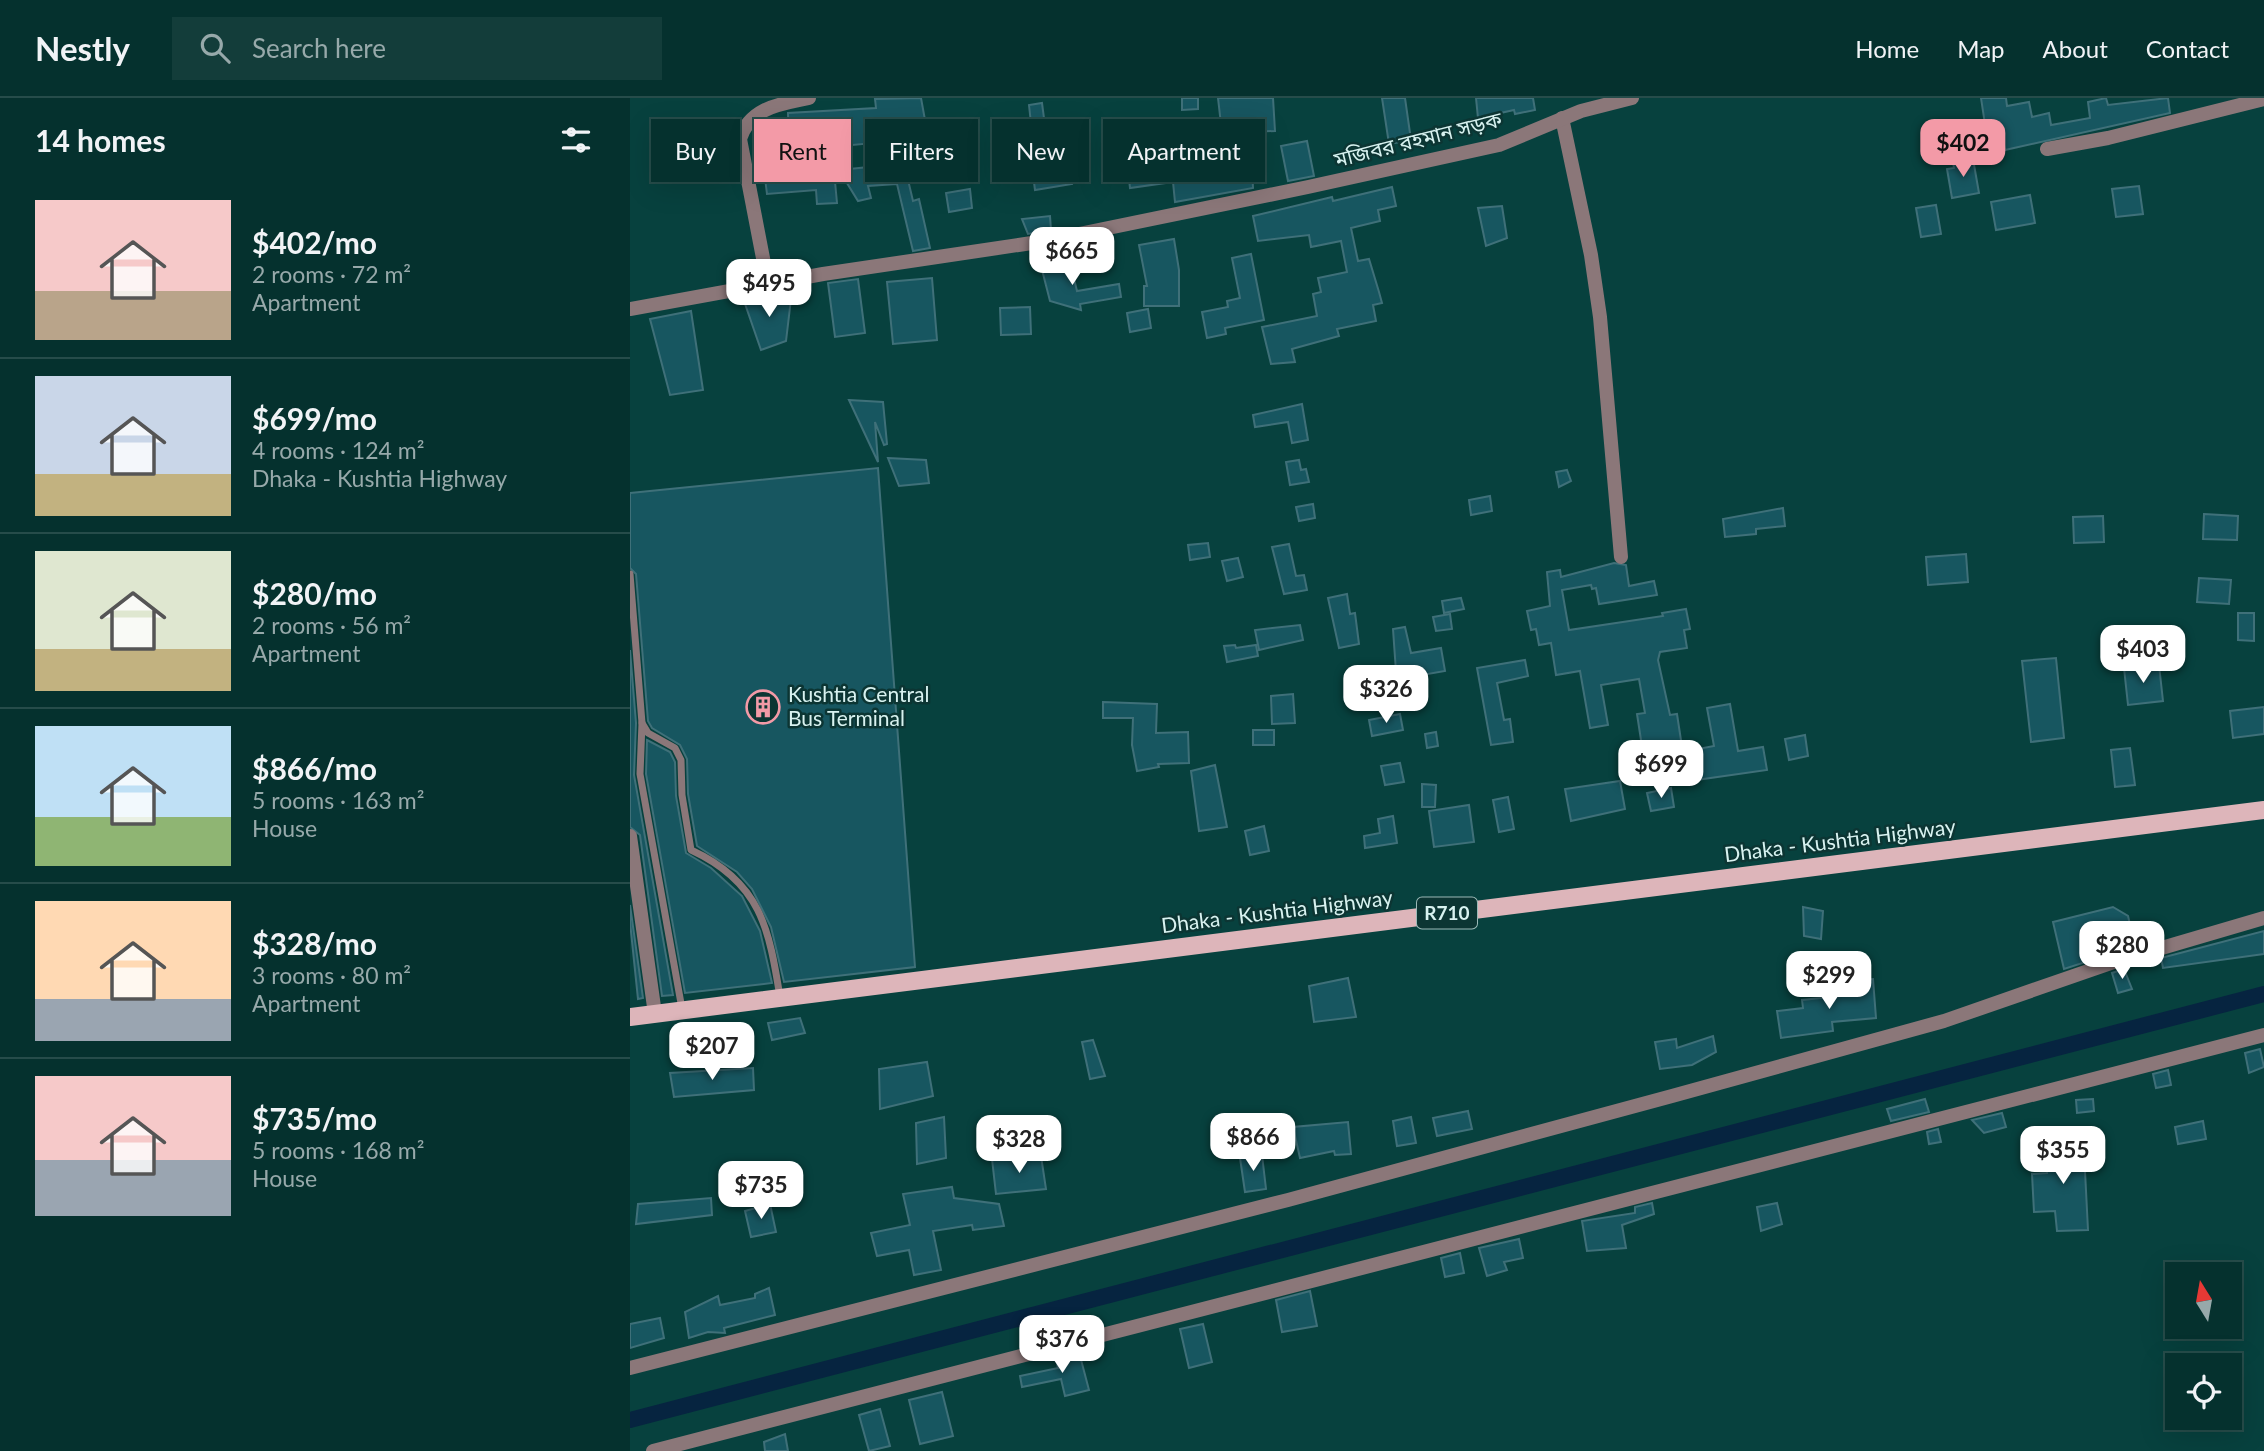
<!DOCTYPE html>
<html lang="en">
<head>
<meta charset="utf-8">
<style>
	:root { --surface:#05312e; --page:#133d3a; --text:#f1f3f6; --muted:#97a9aa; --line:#264c4a; --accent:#f39aa7 }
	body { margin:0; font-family:Lato,"Noto Sans Bengali",sans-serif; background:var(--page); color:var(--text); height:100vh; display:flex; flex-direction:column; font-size:26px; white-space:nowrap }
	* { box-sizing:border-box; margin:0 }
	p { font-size:23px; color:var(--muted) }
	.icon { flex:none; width:38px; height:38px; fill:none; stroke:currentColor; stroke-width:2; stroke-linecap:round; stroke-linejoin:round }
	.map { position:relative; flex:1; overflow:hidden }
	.sheet { display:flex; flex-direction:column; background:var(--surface); width:630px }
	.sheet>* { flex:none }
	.top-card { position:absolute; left:21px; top:21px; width:665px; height:63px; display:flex; gap:14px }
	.needle { width:46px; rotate:349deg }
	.controls { position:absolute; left:1535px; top:1164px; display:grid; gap:14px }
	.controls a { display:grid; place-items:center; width:77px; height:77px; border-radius:0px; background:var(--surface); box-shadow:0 7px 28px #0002,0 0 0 2px var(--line); font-size:35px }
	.price { position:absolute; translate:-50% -60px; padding:0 16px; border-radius:14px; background:#fff; color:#222; font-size:23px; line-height:46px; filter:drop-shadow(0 2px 4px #0008) }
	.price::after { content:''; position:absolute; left:50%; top:42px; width:21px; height:16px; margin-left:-10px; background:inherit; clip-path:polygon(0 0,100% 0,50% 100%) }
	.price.current { background:var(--accent); color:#111 }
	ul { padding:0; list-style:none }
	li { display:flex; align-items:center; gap:21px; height:175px; padding:0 35px }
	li+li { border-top:2px solid var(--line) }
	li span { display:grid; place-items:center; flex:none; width:196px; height:140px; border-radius:0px; color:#555 }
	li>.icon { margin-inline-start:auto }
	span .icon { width:84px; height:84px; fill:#fffc; stroke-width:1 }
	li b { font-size:30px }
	h2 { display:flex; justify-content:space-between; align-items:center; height:84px; padding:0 35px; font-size:30px }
	.pill { padding:0 24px; border-radius:0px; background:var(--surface); box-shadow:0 7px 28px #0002,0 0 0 2px var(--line); font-size:24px; line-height:63px }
	.pill.current { background:var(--accent); color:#111 }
	header { display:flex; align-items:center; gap:42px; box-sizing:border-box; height:98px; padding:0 35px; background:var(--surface); border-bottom:2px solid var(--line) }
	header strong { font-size:33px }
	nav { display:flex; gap:38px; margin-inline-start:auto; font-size:24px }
	.search { width:490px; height:63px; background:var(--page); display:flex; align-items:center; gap:18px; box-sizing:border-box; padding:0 24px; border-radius:0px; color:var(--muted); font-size:26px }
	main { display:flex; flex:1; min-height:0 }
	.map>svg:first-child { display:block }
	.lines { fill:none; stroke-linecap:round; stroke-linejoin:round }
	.canal { stroke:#062440; stroke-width:16 }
	.building { fill:#175660; stroke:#3f7079; stroke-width:2 }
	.lane { stroke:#8b7779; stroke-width:7 }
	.street { stroke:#8b7779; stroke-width:14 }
	.primary { stroke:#ddb5ba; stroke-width:18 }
	.labels { text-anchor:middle; stroke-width:5; stroke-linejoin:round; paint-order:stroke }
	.shield { fill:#0c3533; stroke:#9bb9b7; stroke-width:2 }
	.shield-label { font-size:19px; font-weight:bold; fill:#d8f2f0 }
	.street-label { font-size:21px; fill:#d8f2f0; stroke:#0c3533 }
	.poi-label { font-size:21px; fill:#d8f2f0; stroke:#0c3533; text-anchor:start }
</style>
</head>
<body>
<header>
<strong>Nestly</strong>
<div class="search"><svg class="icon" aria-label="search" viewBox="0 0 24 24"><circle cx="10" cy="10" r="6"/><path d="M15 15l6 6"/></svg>Search here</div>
<nav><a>Home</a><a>Map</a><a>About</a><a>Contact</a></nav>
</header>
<main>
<section class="sheet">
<h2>14 homes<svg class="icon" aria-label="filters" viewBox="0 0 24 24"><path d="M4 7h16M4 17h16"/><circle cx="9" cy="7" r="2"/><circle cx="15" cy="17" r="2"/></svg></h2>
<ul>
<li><span style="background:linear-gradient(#f6c9c9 65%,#b9a48a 0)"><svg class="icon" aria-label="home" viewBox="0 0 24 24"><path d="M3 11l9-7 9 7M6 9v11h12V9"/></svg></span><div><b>$402/mo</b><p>2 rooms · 72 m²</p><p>Apartment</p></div></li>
<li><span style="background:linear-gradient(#c9d6e8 70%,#c2b280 0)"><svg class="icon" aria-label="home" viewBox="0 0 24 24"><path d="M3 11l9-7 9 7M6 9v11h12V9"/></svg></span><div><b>$699/mo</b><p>4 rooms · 124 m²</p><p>Dhaka - Kushtia Highway</p></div></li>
<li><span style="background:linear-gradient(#dfe7d0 70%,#c2b280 0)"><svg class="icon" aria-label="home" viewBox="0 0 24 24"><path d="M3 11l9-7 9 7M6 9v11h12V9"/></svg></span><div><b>$280/mo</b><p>2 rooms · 56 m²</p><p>Apartment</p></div></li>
<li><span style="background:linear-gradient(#bfe0f5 65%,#8fb573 0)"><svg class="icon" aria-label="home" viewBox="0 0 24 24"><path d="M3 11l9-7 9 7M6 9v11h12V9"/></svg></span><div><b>$866/mo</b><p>5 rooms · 163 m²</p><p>House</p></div></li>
<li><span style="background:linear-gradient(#ffd9b3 70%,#9aa5b1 0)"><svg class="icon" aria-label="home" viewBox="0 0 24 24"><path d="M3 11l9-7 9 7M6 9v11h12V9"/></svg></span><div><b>$328/mo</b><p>3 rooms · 80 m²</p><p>Apartment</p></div></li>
<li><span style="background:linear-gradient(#f6c9c9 60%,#9aa5b1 0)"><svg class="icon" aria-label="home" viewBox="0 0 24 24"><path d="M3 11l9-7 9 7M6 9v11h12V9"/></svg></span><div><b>$735/mo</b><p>5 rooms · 168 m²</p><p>House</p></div></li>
</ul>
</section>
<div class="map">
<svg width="1634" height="1353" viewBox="0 0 1634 1353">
	<rect width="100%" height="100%" fill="#07413e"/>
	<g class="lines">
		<!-- canal -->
		<polyline class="canal" points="0,1322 1634,896"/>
	</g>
	<!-- building -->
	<g class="building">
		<polygon points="291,0 295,22 279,25 277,48 270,48 283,103 289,101 300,150 283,153 267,86 238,88 241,100 228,103 209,72 248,68 243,45 159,53 158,15 246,10 245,1"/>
		<polygon points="552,0 568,0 568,11 552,12"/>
		<polygon points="588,0 643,0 645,33 592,35"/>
		<polygon points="752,0 775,0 781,42 759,46"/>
		<polygon points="846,0 903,0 905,12 885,16 884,12 848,20"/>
		<polygon points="1351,0 1376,0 1377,8 1399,4 1402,19 1419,15 1421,27 1460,20 1458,4 1476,0 1478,7 1538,0 1540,15 1375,52 1371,31 1356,33"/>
		<polygon points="412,5 415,28 434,26 436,40 403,44 399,7"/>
		<polygon points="677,43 684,78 658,83 651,48"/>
		<polygon points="539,44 540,50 584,45 586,69 622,68 623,90 545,104 543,84 500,90 498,71 513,69 511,47"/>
		<polygon points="1343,61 1349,95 1322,100 1317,71 1324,70 1323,64"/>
		<polygon points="439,63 442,86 405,92 402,69"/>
		<polygon points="204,73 207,105 187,106 186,92 137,96 135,80"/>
		<polygon points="1509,88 1513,116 1486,119 1482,91"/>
		<polygon points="762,89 766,108 748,112 750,123 721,130 728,163 739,161 749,194 752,205 743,207 746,223 707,231 709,238 662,251 665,264 641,266 632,229 687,218 683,196 691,194 688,180 717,174 711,143 681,149 679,137 628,143 623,118 702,99 703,103"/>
		<polygon points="340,91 342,110 319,114 316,95"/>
		<polygon points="1400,97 1405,125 1366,132 1361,104"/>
		<polygon points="1306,107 1311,136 1291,139 1286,110"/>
		<polygon points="872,108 877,140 856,148 848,110"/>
		<polygon points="420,118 421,132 398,136 392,121"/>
		<polygon points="544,141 549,172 549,208 514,208 514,188 517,188 509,147"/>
		<polygon points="621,156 634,222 595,230 596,236 577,240 572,214 598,209 597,203 610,200 602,160"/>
		<polygon points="410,164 440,164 447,193 489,186 491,199 450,206 451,212 420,203"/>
		<polygon points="302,180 307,242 263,246 257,184"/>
		<polygon points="228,181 235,235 205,239 198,185"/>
		<polygon points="126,198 161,201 156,243 131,252 113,200"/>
		<polygon points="400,209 401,236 371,237 370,210"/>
		<polygon points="518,211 521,230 500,234 497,215"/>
		<polygon points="61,213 73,292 40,297 20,221"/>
		<polygon points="219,302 253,304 257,346 254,347 245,324 248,364"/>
		<polygon points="672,306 678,342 662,345 658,324 625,329 623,317"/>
		<polygon points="258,360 296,362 299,385 269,388"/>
		<polygon points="669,362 671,372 676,371 679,384 660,387 656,364"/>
		<polygon points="248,370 285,869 154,884 141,829 122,791 107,774 67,748 58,696 57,661 50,647 22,630 18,623 6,476 0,470 0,395"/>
		<polygon points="937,372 941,383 929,389 926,374"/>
		<polygon points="860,398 862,413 841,417 839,402"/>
		<polygon points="683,406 685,420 669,423 666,409"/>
		<polygon points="1153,410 1155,428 1126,431 1126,436 1095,439 1093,421"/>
		<polygon points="1574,416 1608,418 1607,442 1573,441"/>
		<polygon points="1473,418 1474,444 1444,445 1443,419"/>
		<polygon points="578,445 580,459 560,462 558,447"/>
		<polygon points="659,446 666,478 674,477 677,492 654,496 642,449"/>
		<polygon points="1336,456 1338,484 1298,487 1296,459"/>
		<polygon points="608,460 613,479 597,483 592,463"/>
		<polygon points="984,465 996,467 999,488 1024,483 1027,497 969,506 966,490 962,491 961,487 932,492 939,532 1033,518 1032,515 1056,511 1060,531 1054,532 1057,550 1030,554 1028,562 1040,617 1047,616 1052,649 1013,655 1007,616 1015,615 1009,581 971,587 978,627 960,630 950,573 926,577 921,545 909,547 906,531 901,532 897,513 920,508 917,474 930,472 931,479"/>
		<polygon points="1569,480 1601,482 1599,506 1567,504"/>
		<polygon points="717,496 720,516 725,515 729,546 709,550 698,500"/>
		<polygon points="831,500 834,511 814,515 812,503"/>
		<polygon points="1608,515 1624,515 1624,543 1608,542"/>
		<polygon points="820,516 822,531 806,533 803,519"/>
		<polygon points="670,527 673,542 629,552 625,532"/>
		<polygon points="775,529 781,555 811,550 815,573 786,578 787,585 767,588 763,531"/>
		<polygon points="605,547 606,550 626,547 628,558 597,564 594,548"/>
		<polygon points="0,552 6,625 4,677 43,897 32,898 10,737 0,729"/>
		<polygon points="1426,560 1434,640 1401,644 1392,563"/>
		<polygon points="895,562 898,578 867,585 874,622 880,621 883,644 861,647 847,570"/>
		<polygon points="1529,567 1533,603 1498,607 1494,570"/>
		<polygon points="663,596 665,625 642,626 641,598"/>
		<polygon points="473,604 527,606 526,635 558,634 559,665 528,666 529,669 507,673 502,647 503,620 473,620"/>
		<polygon points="1100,606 1108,653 1133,649 1137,672 1052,684 1047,655 1084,648 1077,610"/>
		<polygon points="1634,609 1634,636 1603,640 1600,613"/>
		<polygon points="770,616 773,632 742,638 739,622"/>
		<rect x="623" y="632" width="21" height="15"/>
		<polygon points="806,634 808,648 797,650 795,636"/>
		<polygon points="1175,637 1178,658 1159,662 1155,641"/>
		<polygon points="17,642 40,654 45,664 46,698 56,755 81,770 112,798 130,833 142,885 55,895 16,676"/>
		<polygon points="1500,650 1505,687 1485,689 1481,652"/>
		<polygon points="770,665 774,684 755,687 751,668"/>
		<polygon points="585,667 597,729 569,733 561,673"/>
		<polygon points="990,683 995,711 941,723 935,691"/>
		<polygon points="792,686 806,687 805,709 792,709"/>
		<polygon points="1041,690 1044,709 1021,713 1017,695"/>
		<polygon points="878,699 884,731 869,734 863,702"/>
		<polygon points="839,707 844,744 804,749 799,713"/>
		<polygon points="763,718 767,745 735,750 734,738 750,735 748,721"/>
		<polygon points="634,728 639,753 620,757 615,733"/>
		<polygon points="0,807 13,900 8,901 0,824"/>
		<polygon points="1173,809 1193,813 1191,841 1174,838"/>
		<polygon points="1483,809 1498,818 1505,848 1434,871 1423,824"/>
		<polygon points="1634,833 1634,856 1533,870 1531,860"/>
		<polygon points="1494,871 1502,891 1488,895 1482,875"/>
		<polygon points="718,880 726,919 684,924 679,888"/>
		<polygon points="1243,881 1246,920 1202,924 1203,933 1151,940 1147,913 1173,910 1172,902 1220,897 1219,883"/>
		<polygon points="170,920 175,935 142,942 138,925"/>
		<polygon points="1083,938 1086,954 1062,967 1030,971 1025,944 1046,941 1047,950"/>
		<polygon points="463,942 475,978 460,981 452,944"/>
		<polygon points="1630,951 1634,969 1619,975 1615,955"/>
		<polygon points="297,964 303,998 250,1011 249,971"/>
		<polygon points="123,970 124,992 44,999 40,975"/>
		<polygon points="1538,972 1541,987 1526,990 1523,976"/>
		<polygon points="1295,1001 1299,1014 1261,1023 1257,1011"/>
		<polygon points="1463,1001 1464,1013 1447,1015 1446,1002"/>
		<polygon points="838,1013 842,1031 807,1038 803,1020"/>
		<polygon points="1372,1015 1376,1029 1354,1035 1342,1022"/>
		<polygon points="314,1019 316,1060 287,1066 286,1025"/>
		<polygon points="781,1019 786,1045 767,1048 763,1023"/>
		<polygon points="1573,1023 1576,1041 1548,1046 1545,1029"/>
		<polygon points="718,1024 721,1056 705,1057 704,1053 670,1060 663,1029"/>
		<polygon points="1308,1031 1311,1044 1299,1046 1297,1034"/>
		<polygon points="1448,1041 1453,1073 1455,1073 1458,1132 1427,1133 1425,1113 1404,1114 1402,1076 1417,1075 1412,1046"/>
		<polygon points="632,1057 636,1091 615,1094 610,1060"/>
		<polygon points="411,1058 416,1091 366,1096 362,1061"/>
		<polygon points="322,1089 324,1100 369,1106 374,1128 343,1132 342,1127 303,1133 311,1172 284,1177 279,1152 247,1158 241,1135 280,1127 273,1096"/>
		<polygon points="81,1100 82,1117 6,1126 8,1106"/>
		<polygon points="1022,1105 1024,1116 992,1127 996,1150 957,1153 952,1123 1005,1115 1005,1109"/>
		<polygon points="1147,1105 1152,1126 1131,1133 1127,1109"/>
		<polygon points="140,1106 146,1134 121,1139 115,1113"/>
		<polygon points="889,1141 893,1160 874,1164 877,1172 857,1178 849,1150"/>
		<polygon points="830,1155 834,1175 815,1179 811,1160"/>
		<polygon points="139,1190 145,1217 94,1230 95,1235 78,1234 59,1240 55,1214 88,1198 90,1207 125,1200 125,1196"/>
		<polygon points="680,1193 687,1228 652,1234 646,1202"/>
		<polygon points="30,1220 34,1240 0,1250 0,1226"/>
		<polygon points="573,1226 582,1264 559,1270 550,1231"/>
		<polygon points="449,1254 459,1292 435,1298 431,1281 392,1289 390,1278 428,1270 426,1260"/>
		<polygon points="312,1294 323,1338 290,1346 279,1302"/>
		<polygon points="250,1311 260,1348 239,1353 229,1317"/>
		<polygon points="155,1336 158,1353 135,1353 134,1344"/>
	</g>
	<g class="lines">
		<!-- lane -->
		<g class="lane">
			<path d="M0,476L12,625L18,635L45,650L51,662L52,697L61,752C131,784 139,831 150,899"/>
			<polyline points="12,625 10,676 52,911"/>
		</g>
		<!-- street -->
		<g class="street">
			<polyline points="932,20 961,157 970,219 991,459"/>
			<polyline points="1417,51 1478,40 1634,1"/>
			<path d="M138,186L110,41C120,9 151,6 179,0"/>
			<polyline points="0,211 193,176 415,143 678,89 869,47 951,13 1002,0"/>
			<polyline points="0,738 25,916"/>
			<polyline points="0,1270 658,1102 1042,998 1314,923 1484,864 1634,820"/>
			<polyline points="23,1353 1634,937"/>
		</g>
		<!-- primary -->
		<polyline class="primary" points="0,919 1634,712"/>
	</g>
	<!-- icons -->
	<defs>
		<symbol id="building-ring" viewBox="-11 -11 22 22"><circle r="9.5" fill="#0c3533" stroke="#f39aa7" stroke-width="1.5"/><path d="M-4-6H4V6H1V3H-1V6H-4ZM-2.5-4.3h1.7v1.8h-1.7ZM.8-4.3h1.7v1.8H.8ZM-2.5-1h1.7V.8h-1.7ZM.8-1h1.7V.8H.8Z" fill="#f39aa7"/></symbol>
	</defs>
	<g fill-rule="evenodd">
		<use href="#building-ring" x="114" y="590" width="38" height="38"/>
	</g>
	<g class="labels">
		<!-- shield labels -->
		<rect class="shield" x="787" y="799.5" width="60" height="31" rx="5"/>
		<g class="shield-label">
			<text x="817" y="822">R710</text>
		</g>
		<!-- street labels -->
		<g class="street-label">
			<text transform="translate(788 42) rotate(-14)" y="7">মজিবর রহমান সড়ক</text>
			<text transform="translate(1210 743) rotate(-7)" y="7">Dhaka - Kushtia Highway</text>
			<text transform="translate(647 814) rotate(-7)" y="7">Dhaka - Kushtia Highway</text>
		</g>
		<!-- poi labels -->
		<g class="poi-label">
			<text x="158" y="604">Kushtia Central<tspan x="158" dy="24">Bus Terminal</tspan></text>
		</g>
	</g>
</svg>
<div class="controls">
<a><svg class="needle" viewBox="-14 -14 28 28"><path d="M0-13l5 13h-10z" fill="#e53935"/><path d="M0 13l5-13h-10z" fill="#97a9aa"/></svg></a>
<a><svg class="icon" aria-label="locate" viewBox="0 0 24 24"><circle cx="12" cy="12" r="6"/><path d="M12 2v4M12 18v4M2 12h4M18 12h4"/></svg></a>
</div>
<b class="price current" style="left:1333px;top:81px">$402</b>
<b class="price" style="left:442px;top:189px">$665</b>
<b class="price" style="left:139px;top:221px">$495</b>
<b class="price" style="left:1513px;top:587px">$403</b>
<b class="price" style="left:756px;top:627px">$326</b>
<b class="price" style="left:1031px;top:702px">$699</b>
<b class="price" style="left:1492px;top:883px">$280</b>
<b class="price" style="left:1199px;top:913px">$299</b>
<b class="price" style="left:82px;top:984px">$207</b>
<b class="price" style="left:623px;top:1075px">$866</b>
<b class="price" style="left:389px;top:1077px">$328</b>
<b class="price" style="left:1433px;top:1088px">$355</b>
<b class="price" style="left:131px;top:1123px">$735</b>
<b class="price" style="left:432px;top:1277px">$376</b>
<div class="top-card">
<a class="pill">Buy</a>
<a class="pill current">Rent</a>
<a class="pill">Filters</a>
<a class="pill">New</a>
<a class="pill">Apartment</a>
</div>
</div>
</main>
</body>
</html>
